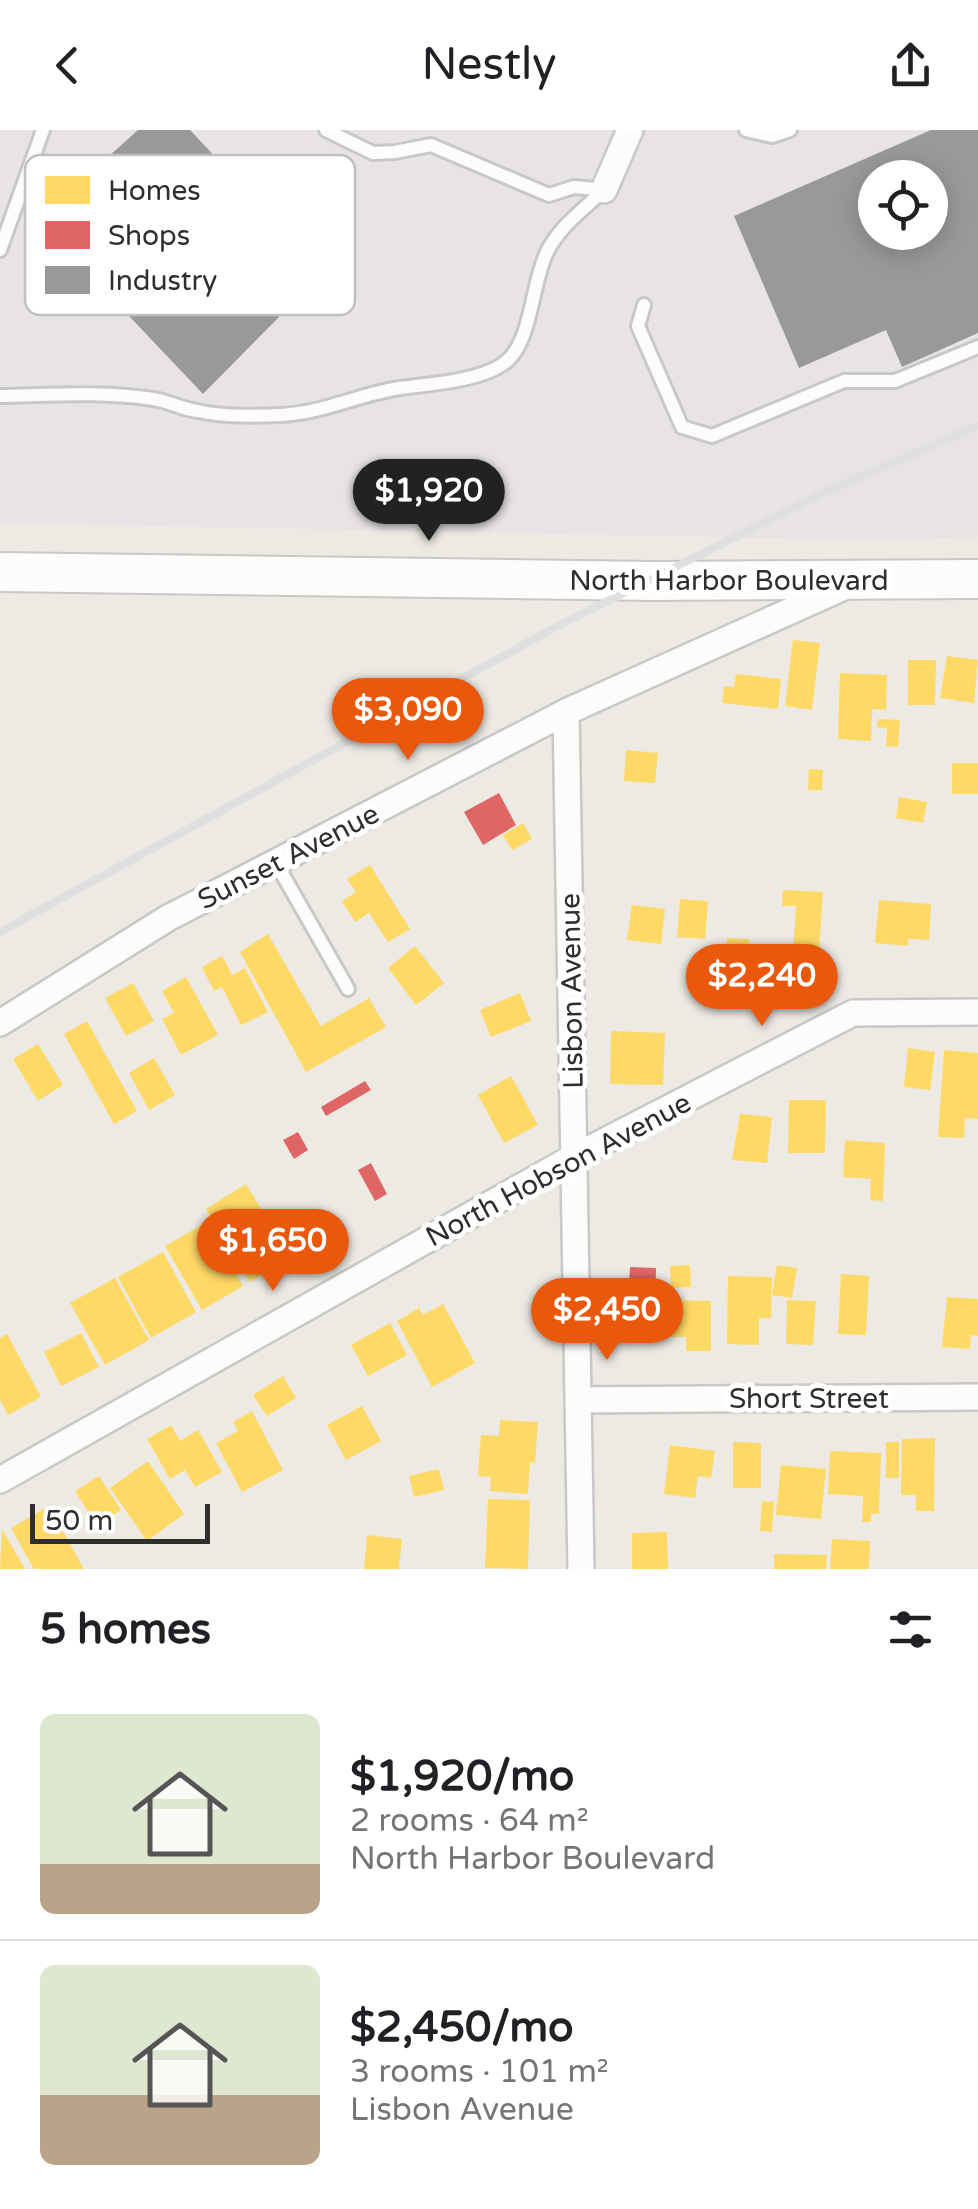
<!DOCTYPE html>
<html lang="en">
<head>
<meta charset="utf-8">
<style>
	:root { --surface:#fff; --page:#f6f6f6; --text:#202124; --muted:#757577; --line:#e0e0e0; --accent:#ea580c }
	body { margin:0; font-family:"Varela Round",sans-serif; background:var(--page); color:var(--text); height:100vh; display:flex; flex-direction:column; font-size:38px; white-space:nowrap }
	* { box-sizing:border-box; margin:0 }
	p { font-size:32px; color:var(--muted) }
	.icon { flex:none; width:55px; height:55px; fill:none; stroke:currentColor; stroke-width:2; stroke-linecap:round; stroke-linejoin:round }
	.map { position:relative; height:1439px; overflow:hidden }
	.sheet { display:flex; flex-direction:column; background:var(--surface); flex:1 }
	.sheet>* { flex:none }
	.tools { position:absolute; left:858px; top:30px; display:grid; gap:20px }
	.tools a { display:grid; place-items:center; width:90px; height:90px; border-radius:50%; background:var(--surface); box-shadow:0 5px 25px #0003; font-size:50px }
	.scale { position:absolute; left:30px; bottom:25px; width:180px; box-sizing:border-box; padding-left:10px; border:5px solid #2e2e2e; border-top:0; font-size:28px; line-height:35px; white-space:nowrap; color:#2e2e2e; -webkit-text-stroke:8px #fff; paint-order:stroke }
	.price { position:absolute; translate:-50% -85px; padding:0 22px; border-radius:35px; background:var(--accent); color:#fff; font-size:32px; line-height:65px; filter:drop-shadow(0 2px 5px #0008) }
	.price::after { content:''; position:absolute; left:50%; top:60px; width:30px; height:22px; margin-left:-15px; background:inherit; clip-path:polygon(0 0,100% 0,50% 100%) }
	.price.current { background:#222; color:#fff }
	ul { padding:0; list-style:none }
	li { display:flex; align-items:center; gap:30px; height:250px; padding:0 40px }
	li+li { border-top:2px solid var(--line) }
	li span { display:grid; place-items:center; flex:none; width:280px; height:200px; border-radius:15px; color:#555 }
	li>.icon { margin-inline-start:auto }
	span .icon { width:120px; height:120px; fill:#fffc; stroke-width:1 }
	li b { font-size:42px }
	h2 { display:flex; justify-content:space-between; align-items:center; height:120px; padding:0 40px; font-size:42px }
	header { display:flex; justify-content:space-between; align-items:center; height:130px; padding:0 40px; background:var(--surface); font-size:45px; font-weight:600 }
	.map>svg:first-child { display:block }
	.industrial { fill:#e8e4e6; fill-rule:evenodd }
	.homes { fill:#ffd966 }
	.shops { fill:#e06666 }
	.industry { fill:#999; fill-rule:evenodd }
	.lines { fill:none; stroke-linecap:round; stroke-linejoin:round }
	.service-casing { stroke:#c9c8c8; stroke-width:18 }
	.minor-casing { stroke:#c9c8c8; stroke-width:30 }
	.secondary-casing { stroke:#c9c8c8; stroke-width:42 }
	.service { stroke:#fcfcfb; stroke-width:12 }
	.minor { stroke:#fcfcfb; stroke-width:25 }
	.secondary { stroke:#fcfcfb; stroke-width:38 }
	.rail { stroke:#dfdee0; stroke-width:8 }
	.labels { text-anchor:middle; stroke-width:10; stroke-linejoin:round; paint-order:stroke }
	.street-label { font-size:28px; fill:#2e2e2e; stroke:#fff }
	.key { fill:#fff; stroke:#c0c0c0; stroke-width:2.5 }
	.key-label { font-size:28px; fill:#2e2e2e }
</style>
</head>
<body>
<header><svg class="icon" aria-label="back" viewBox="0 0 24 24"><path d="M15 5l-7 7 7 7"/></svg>Nestly<svg class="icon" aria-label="share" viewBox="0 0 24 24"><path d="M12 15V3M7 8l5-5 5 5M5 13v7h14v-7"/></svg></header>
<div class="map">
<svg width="978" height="1439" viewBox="0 0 978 1439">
	<rect width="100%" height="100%" fill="#eceae3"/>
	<!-- industrial -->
	<path class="industrial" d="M0,0H978V407L873,410L0,393ZM875,48H930V102H875Z"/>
	<!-- homes -->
	<g class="homes">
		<polygon points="793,510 820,513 812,580 785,576"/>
		<polygon points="947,526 978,530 974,573 940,568"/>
		<polygon points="908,530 936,530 935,575 908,575"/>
		<polygon points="840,543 887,545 886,580 872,579 871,611 838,609"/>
		<polygon points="736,544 781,549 778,579 722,573 724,556 734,557"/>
		<polygon points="878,589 900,590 898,617 886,616 887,598 877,597"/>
		<polygon points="626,620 658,623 655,653 624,651"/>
		<rect x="952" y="633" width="26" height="31"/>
		<polygon points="809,639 823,640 822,660 808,660"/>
		<polygon points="899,667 927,672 923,693 896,688"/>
		<polygon points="523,693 532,709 512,720 503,705"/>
		<polygon points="370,735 410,799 388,812 369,783 355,792 342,771 356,762 347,749"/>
		<polygon points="783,760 823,762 819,821 813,821 812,837 792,836 796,776 782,776"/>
		<polygon points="680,769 708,771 705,809 677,807"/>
		<polygon points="879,770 931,774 929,810 908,809 908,816 875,813"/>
		<polygon points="632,775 665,779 661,814 627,810"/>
		<polygon points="268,804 321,896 369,868 386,897 306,942 240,822"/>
		<polygon points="727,808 749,809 748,833 726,832"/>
		<polygon points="415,816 444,853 416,875 388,838"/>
		<polygon points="222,826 232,845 245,838 268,882 241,895 222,857 214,861 202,837"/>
		<polygon points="723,837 756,838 756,878 722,877"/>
		<polygon points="186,847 218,905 181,925 162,889 174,883 162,861"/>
		<polygon points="133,853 154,891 126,906 105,868"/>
		<polygon points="520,863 531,891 491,907 480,880"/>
		<polygon points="87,891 137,981 114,994 64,904"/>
		<polygon points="611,901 665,903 663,955 610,954"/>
		<polygon points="38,914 63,955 38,971 13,929"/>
		<polygon points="908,918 935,922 930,960 904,957"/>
		<polygon points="944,920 978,923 978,989 965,988 964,1008 938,1007"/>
		<polygon points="154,928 175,965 149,980 129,943"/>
		<polygon points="511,946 538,995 504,1013 478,965"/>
		<polygon points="789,970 826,970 825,1023 788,1023"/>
		<polygon points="740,984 772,987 767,1033 732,1030"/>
		<polygon points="845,1010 885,1013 883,1071 870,1070 871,1049 843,1047"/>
		<polygon points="246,1054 291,1128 250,1152 206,1079"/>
		<polygon points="207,1092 243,1156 202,1180 165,1116"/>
		<polygon points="163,1122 196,1182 151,1208 118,1147"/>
		<polygon points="690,1135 691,1157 671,1158 670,1136"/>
		<polygon points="777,1135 797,1138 792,1168 772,1165"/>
		<polygon points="841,1144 869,1146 866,1205 838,1204"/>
		<polygon points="728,1146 772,1147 771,1188 759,1188 759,1215 727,1214"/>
		<polygon points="115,1148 149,1210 105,1235 70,1173"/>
		<polygon points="947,1167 978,1169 978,1206 971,1205 970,1219 942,1217"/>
		<polygon points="671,1170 711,1171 711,1221 686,1221 686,1207 671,1207"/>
		<polygon points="787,1170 816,1171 813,1215 786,1214"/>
		<polygon points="443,1174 475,1233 432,1257 397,1191 419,1178 423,1185"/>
		<polygon points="390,1193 407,1225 368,1246 351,1215"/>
		<polygon points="81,1203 99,1237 61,1256 44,1222"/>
		<polygon points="7,1204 41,1267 8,1285 0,1270 0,1208"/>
		<polygon points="283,1246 296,1268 267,1286 253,1265"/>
		<polygon points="362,1276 381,1311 346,1330 327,1295"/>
		<polygon points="252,1281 283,1340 242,1362 216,1313 238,1301 233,1292"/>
		<polygon points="500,1290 538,1292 535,1333 530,1332 528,1364 490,1361 491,1347 478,1346 481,1305 499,1306"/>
		<polygon points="171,1295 180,1311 198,1300 222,1342 195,1357 185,1340 170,1349 147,1309"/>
		<polygon points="935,1308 934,1381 916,1381 916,1365 901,1365 902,1309"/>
		<polygon points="733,1312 761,1313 761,1358 733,1358"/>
		<rect x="886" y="1312" width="13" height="36"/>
		<polygon points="670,1315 715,1321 711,1348 698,1346 695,1368 664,1364"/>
		<polygon points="830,1321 881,1323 879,1384 871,1384 871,1392 862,1392 863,1366 828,1364"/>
		<polygon points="148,1331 184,1384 147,1411 110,1358"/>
		<polygon points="781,1335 826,1339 821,1389 776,1385"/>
		<polygon points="439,1339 444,1360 414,1367 409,1346"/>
		<polygon points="99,1346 121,1380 97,1396 75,1361"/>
		<polygon points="488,1369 530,1370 528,1439 485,1438"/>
		<polygon points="762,1371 774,1372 772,1402 760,1401"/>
		<polygon points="49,1376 84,1439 34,1439 11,1398"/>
		<polygon points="2,1399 25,1439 0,1439"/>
		<polygon points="667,1402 668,1439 632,1439 632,1403"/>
		<polygon points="367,1405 402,1409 399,1439 364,1439"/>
		<polygon points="832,1409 870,1411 869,1439 830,1439"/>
		<polygon points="774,1424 827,1425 826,1439 774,1439"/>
	</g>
	<!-- shops -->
	<g class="shops">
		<polygon points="499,663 516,695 483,715 464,682"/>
		<polygon points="365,951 371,960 326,986 321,977"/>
		<polygon points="298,1002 308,1020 294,1029 283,1010"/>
		<polygon points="371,1033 387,1064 375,1071 358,1040"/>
		<polygon points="630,1137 656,1138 655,1179 609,1177 610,1152 629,1153"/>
	</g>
	<!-- industry -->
	<g class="industry">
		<polygon points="138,0 190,0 301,118 256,163 279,187 203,264 38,90"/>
		<path d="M931,0H978V203L902,237L886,200L799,238L734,86ZM875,48H930V102H875Z"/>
	</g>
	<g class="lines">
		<defs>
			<g id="service">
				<polyline points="326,0 373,23 395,22 431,15 549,65 574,57 604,60"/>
				<polyline points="746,0 772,6 790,0"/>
				<polyline points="0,120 43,0"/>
				<polyline points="644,175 638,196 682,297 712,306 844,251 895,251 978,217"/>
				<path d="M0,266C51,265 103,261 153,269C168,271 182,279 197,281C224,287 254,286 281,285C323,283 359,264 400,258C428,254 488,251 509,229C532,206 532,152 547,122C559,97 584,79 604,60"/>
				<polyline points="276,733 348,859"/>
			</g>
			<g id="minor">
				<polyline points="604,60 630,0"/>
				<polyline points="566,582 581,1439"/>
				<polyline points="0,893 168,788 566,582 848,455"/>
				<polyline points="580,1270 978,1267"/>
				<polyline points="0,1350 574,1027 853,883 978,882"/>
			</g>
			<polyline id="secondary" points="0,442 653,451 978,449"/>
		</defs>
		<!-- service casing -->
		<use href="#service" class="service-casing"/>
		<!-- minor casing -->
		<use href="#minor" class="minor-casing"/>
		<!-- secondary casing -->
		<use href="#secondary" class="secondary-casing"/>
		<!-- service -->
		<use href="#service" class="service"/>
		<!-- minor -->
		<use href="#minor" class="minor"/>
		<!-- secondary -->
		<use href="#secondary" class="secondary"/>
		<!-- rail -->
		<polyline class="rail" points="0,802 558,496 827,361 978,296"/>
	</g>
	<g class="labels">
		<!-- street labels -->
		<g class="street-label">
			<text x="729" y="460">North Harbor Boulevard</text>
			<text transform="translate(288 726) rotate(-27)" y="10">Sunset Avenue</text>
			<text transform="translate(571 861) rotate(-91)" y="10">Lisbon Avenue</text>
			<text transform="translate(558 1039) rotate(-28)" y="10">North Hobson Avenue</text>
			<text x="809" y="1278">Short Street</text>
		</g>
	</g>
	<!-- legend -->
	<rect x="25" y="25" width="330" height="160" rx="15" class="key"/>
	<rect x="45" y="46" width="45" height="28" fill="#ffd966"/>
	<rect x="45" y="91" width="45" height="28" fill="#e06666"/>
	<rect x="45" y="136" width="45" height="28" fill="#999"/>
	<g class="key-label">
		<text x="108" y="70">Homes</text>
		<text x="108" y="115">Shops</text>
		<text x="108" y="160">Industry</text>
	</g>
</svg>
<div class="tools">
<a><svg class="icon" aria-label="locate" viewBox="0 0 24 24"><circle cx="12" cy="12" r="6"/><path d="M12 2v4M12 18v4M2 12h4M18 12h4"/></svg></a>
</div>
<div class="scale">50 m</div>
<b class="price current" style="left:429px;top:414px">$1,920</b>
<b class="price" style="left:408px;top:633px">$3,090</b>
<b class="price" style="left:762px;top:899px">$2,240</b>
<b class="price" style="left:273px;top:1164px">$1,650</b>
<b class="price" style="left:607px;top:1233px">$2,450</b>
</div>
<section class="sheet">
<h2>5 homes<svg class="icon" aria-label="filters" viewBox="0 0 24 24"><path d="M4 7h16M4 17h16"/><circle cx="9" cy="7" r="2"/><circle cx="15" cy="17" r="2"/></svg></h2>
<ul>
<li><span style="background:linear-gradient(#dfe7d0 75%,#b9a48a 0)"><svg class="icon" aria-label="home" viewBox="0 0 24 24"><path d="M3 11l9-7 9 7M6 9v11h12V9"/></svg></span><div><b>$1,920/mo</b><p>2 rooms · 64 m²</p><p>North Harbor Boulevard</p></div></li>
<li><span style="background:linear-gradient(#dfe7d0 65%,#b9a48a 0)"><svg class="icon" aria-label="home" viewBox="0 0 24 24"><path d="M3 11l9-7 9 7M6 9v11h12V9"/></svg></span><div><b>$2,450/mo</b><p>3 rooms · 101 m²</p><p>Lisbon Avenue</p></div></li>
</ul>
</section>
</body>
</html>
